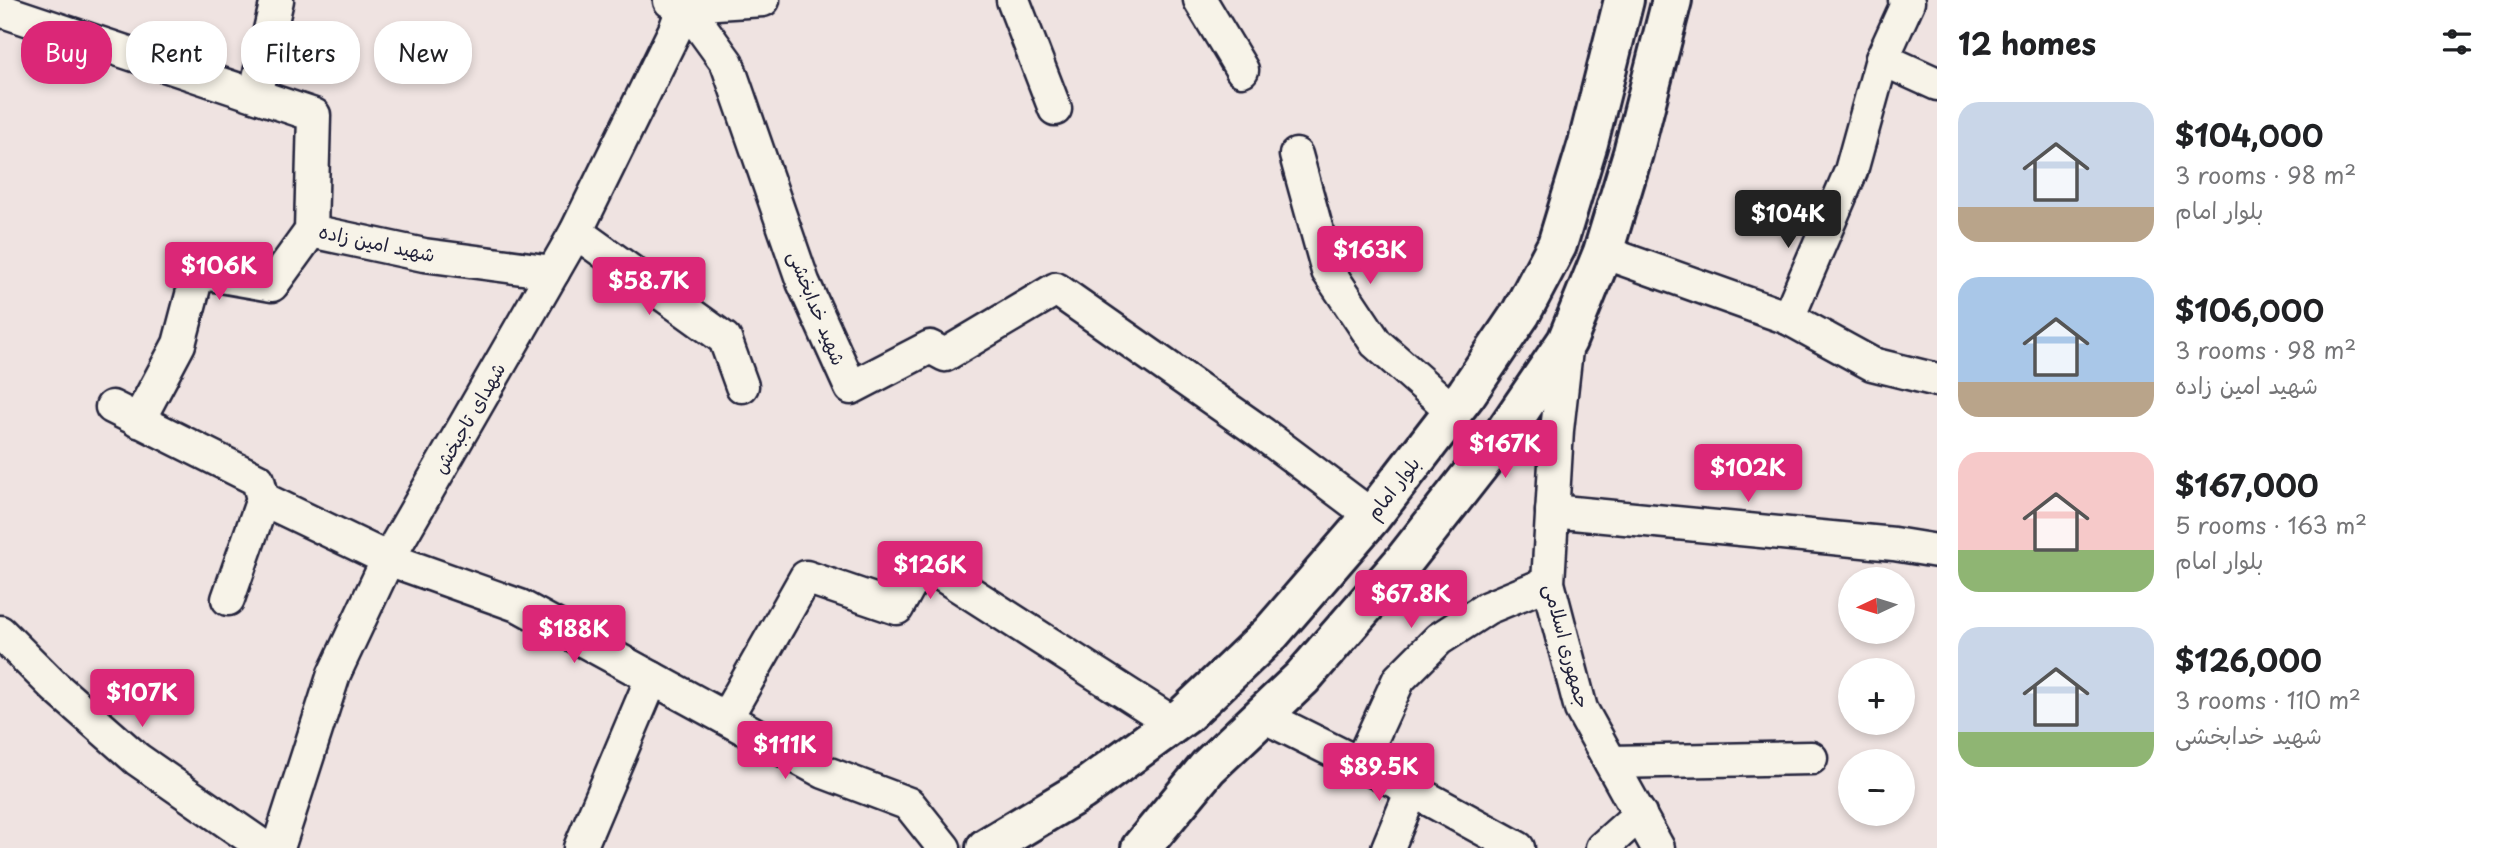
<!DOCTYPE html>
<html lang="en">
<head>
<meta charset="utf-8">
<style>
	:root { --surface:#fff; --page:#f6f6f6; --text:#202124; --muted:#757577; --accent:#db2777 }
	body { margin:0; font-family:"Playpen Sans","Playpen Sans Arabic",sans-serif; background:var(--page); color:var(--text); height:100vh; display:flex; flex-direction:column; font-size:26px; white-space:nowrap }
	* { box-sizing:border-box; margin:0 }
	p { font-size:23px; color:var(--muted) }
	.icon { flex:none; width:38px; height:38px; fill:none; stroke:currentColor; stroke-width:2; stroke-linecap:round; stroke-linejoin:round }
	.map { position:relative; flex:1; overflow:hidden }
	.details { display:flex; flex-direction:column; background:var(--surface); width:560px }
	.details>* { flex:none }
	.banner { position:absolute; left:21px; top:21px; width:665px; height:63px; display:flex; gap:14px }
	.needle { width:46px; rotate:266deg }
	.fabs { position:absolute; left:1838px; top:567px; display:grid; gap:14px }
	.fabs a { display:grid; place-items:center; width:77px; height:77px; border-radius:50%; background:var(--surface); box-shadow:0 4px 10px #0003; font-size:35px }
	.price { position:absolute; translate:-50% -60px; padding:0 16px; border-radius:7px; background:var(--accent); color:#fff; font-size:23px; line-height:46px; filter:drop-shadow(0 2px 4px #0008) }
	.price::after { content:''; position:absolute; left:50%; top:42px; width:21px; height:16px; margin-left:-10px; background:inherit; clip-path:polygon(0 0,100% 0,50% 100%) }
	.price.current { background:#222; color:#fff }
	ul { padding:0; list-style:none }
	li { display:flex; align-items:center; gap:21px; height:175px; padding:0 21px }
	li span { display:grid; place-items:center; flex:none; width:196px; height:140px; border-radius:21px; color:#555 }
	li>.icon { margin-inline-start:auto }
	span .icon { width:84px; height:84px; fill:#fffc; stroke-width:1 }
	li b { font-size:30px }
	h2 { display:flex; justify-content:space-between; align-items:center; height:84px; padding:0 21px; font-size:30px }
	.chip { padding:0 24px; border-radius:28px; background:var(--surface); box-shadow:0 4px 10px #0003; font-size:24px; line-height:63px }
	.chip.current { background:var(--accent); color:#fff }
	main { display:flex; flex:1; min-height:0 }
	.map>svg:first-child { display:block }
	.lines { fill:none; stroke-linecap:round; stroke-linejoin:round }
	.street-casing { stroke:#22223b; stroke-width:37 }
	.secondary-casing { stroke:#22223b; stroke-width:44 }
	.street { stroke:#f7f3e8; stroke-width:32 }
	.secondary { stroke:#f7f3e8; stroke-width:38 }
	.labels { text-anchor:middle; stroke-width:7; stroke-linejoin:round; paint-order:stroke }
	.street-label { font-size:19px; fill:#22223b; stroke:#f7f3e8 }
</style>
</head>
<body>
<main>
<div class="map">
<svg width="1937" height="848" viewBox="0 0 1937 848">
	<rect width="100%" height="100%" fill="#efe3e1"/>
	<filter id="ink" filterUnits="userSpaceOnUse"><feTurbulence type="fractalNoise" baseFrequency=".0143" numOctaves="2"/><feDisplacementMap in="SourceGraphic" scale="14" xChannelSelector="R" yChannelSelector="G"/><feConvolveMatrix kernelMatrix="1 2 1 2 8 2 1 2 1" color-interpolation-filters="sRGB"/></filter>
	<g filter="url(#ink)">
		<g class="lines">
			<defs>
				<g id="street">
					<polyline points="1013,0 1055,109"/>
					<polyline points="1200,0 1242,70"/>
					<polyline points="1905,0 1908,2 1882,59 1937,84"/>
					<polyline points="670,1 685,5 763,0"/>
					<polyline points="685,5 727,63 803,282 851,388 930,347 945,355 1056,289 1263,434 1372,516"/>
					<polyline points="0,10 314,115 311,231 424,255 553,272"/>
					<polyline points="255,95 277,0"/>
					<polyline points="1296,155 1328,271 1376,343 1453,411"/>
					<polyline points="576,232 725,339 742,386"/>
					<polyline points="1603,252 1788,318 1851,171 1882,59"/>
					<polyline points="1788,318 1872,364 1937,380"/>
					<polyline points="1567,341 1557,430 1548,583 1581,709 1658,848"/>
					<polyline points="112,407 258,480 263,499 388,559 520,606 652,678 580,848"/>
					<polyline points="138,421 179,344 198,272 272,285 311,231"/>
					<polyline points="1552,511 1894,544 1937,551"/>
					<polyline points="228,599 263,499"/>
					<polyline points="0,632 55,687 137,759 265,848"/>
					<polyline points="652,678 824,772 909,804 944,848"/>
					<polyline points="1263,716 1412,790 1518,848"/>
					<polyline points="726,718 806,577 897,608 922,562 1173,723"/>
					<polyline points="1611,762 1811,758"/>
					<polyline points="1360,764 1399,679 1439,639 1487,608 1548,583"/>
					<polyline points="278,848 334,674 388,559 576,232 675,30 686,0"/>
					<polyline points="1388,848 1412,790"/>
					<polyline points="1602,848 1640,814"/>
				</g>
				<g id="secondary">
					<polyline points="986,848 1081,791 1185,715 1271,633 1372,516 1467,393 1521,313 1557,245 1588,143 1624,0"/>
					<polyline points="1141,848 1208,767 1302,678 1403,562 1505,432 1567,341 1603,252 1633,153 1672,0"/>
				</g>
			</defs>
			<!-- street casing -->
			<use href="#street" class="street-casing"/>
			<!-- secondary casing -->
			<use href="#secondary" class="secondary-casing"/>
			<!-- street -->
			<use href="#street" class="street"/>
			<!-- secondary -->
			<use href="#secondary" class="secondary"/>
		</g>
	</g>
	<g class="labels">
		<!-- street labels -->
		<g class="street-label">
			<text transform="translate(377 243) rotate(12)" y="7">شهید امین زاده</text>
			<text transform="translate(817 308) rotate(68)" y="7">شهید خدابخشی</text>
			<text transform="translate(469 418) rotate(-60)" y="7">شهدای تاجبخش</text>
			<text transform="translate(1393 488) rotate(-52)" y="7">بلوار امام</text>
			<text transform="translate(1567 646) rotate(75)" y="7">جمهوری اسلامی</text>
		</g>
	</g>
</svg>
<div class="fabs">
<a><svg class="needle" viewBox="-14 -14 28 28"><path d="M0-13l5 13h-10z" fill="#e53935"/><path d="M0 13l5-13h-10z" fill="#757577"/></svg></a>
<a>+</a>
<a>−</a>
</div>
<b class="price current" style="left:1788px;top:250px">$104K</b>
<b class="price" style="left:1370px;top:286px">$163K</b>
<b class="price" style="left:219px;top:302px">$106K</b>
<b class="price" style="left:649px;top:317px">$58.7K</b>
<b class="price" style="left:1505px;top:480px">$167K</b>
<b class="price" style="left:1748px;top:504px">$102K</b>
<b class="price" style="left:930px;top:601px">$126K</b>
<b class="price" style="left:1411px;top:630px">$67.8K</b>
<b class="price" style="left:574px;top:665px">$188K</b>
<b class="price" style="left:142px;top:729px">$107K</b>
<b class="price" style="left:785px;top:781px">$111K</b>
<b class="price" style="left:1379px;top:803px">$89.5K</b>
<div class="banner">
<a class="chip current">Buy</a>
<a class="chip">Rent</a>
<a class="chip">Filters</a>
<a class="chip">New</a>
</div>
</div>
<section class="details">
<h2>12 homes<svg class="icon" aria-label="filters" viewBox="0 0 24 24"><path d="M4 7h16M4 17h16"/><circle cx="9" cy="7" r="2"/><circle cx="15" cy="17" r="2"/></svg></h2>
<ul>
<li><span style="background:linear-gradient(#c9d6e8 75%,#b9a48a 0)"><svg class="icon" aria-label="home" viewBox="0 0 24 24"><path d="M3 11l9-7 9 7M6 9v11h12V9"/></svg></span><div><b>$104,000</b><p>3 rooms · 98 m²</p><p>بلوار امام</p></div></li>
<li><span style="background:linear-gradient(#a9c7e8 75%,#b9a48a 0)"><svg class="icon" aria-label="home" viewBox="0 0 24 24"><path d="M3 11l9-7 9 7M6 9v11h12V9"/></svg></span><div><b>$106,000</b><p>3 rooms · 98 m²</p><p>شهید امین زاده</p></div></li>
<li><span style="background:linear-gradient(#f6c9c9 70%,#8fb573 0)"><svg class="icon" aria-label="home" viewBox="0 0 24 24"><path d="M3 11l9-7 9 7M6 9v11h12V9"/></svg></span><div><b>$167,000</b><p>5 rooms · 163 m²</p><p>بلوار امام</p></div></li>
<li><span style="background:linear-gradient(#c9d6e8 75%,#8fb573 0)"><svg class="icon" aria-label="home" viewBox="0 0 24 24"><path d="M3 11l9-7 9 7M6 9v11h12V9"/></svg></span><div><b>$126,000</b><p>3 rooms · 110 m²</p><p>شهید خدابخشی</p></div></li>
</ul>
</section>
</main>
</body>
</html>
